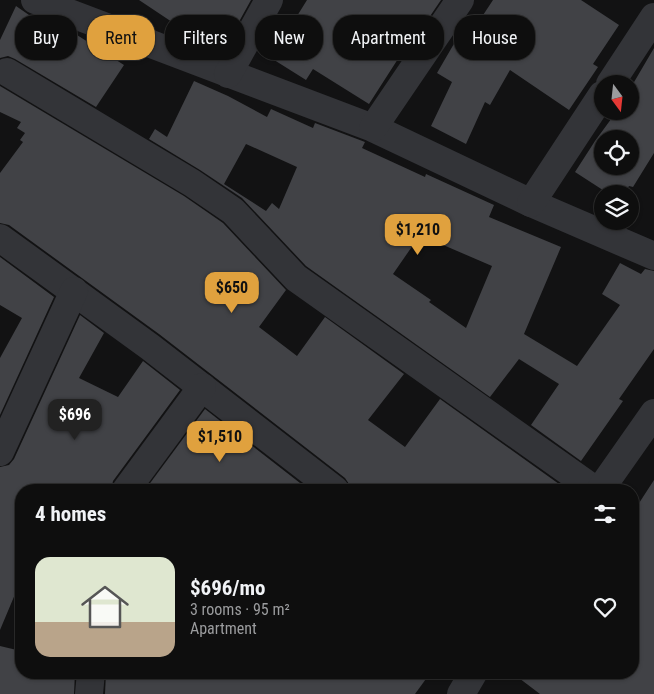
<!DOCTYPE html>
<html lang="en">
<head>
<meta charset="utf-8">
<style>
	:root { --surface:#0e0e0e; --page:#171717; --text:#f1f3f6; --muted:#9b9c9e; --line:#2e2e2e; --accent:#e0a13e }
	body { margin:0; font-family:"Roboto Condensed",sans-serif; background:var(--page); color:var(--text); height:100vh; display:flex; flex-direction:column; font-size:19px; white-space:nowrap }
	* { box-sizing:border-box; margin:0 }
	p { font-size:16px; color:var(--muted) }
	.icon { flex:none; width:28px; height:28px; fill:none; stroke:currentColor; stroke-width:2; stroke-linecap:round; stroke-linejoin:round }
	.map { position:relative; flex:1; overflow:hidden }
	.sheet { position:absolute; left:15px; top:484px; width:624px; height:195px; display:flex; flex-direction:column; background:var(--surface); border-radius:20px; box-shadow:0 1px 4px #0004,0 0 0 1px var(--line) }
	.sheet>* { flex:none }
	.hud { position:absolute; left:15px; top:15px; width:625px; height:45px; display:flex; gap:10px }
	.needle { width:32px; rotate:165deg }
	.fabs { position:absolute; left:594px; top:75px; display:grid; gap:10px }
	.fabs a { display:grid; place-items:center; width:45px; height:45px; border-radius:50%; background:var(--surface); box-shadow:0 1px 4px #0004,0 0 0 1px var(--line); font-size:25px }
	.price { position:absolute; translate:-50% -42px; padding:0 11px; border-radius:10px; background:var(--accent); color:#111; font-size:16px; line-height:32px; filter:drop-shadow(0 1px 2px #0008) }
	.price::after { content:''; position:absolute; left:50%; top:30px; width:15px; height:11px; margin-left:-8px; background:inherit; clip-path:polygon(0 0,100% 0,50% 100%) }
	.price.active { background:#222; color:#fff }
	ul { padding:0; list-style:none }
	li { display:flex; align-items:center; gap:15px; height:125px; padding:0 20px }
	li span { display:grid; place-items:center; flex:none; width:140px; height:100px; border-radius:15px; color:#555 }
	li>.icon { margin-inline-start:auto }
	span .icon { width:60px; height:60px; fill:#fffc; stroke-width:1 }
	li b { font-size:21px }
	h2 { display:flex; justify-content:space-between; align-items:center; height:60px; padding:0 20px; font-size:21px }
	.chip { padding:0 18px; border-radius:20px; background:var(--surface); box-shadow:0 1px 4px #0004,0 0 0 1px var(--line); font-size:18px; line-height:45px }
	.chip.active { background:var(--accent); color:#111 }
	.map>svg:first-child { display:block }
	.building { fill:#414246; fill-rule:evenodd }
	.lines { fill:none; stroke-linecap:round; stroke-linejoin:round }
	.minor { stroke:#333438; stroke-width:28 }
</style>
</head>
<body>
<div class="map">
<svg width="654" height="694" viewBox="0 0 654 694">
	<rect width="100%" height="100%" fill="#121213"/>
	<!-- building -->
	<g class="building">
		<polygon points="139,0 251,0 225,47 185,21 181,28"/>
		<polygon points="307,0 441,0 407,50 405,48 369,104 313,69 306,80 271,58"/>
		<polygon points="493,0 581,0 619,25 593,64 598,67 569,110 510,70 490,105 485,102 466,144 431,126 452,82 437,73 455,42 462,47"/>
		<polygon points="16,6 29,15 77,35 124,65 96,107 15,59 8,56 0,58 0,40"/>
		<path d="M654,48V153L633,187L629,186L624,194H609L575,172L595,141L617,111H630V89ZM602,139H630V166H602Z"/>
		<path d="M194,81L228,96L267,117L271,109L313,128L315,123L365,142L362,148L425,177L426,174L494,205L489,217L561,247L524,334L577,366L620,305L602,294L620,263L641,274L645,269L654,271V349L619,399L623,401L581,461L531,425L559,384L519,359L490,397L306,266L242,198L200,170L149,139L155,129L167,137ZM246,144L297,167L279,209L272,203L266,211L224,184ZM420,235L492,266L466,328L429,302L431,300L393,274Z"/>
		<polygon points="0,86 184,196 223,223 286,290 259,327 297,356 325,317 404,374 368,420 405,447 440,399 559,484 555,490 350,490 349,484 345,478 159,334 9,225 0,223 0,173 23,142 20,140 25,133 17,128 21,122 0,112"/>
		<polygon points="0,257 54,297 0,415 0,358 22,318 0,305"/>
		<polygon points="80,315 104,333 79,378 118,397 143,361 180,390 113,481 111,490 21,490 21,580 0,630 0,467 9,465 14,459"/>
		<polygon points="205,409 309,490 145,490"/>
		<polygon points="654,480 654,694 540,694 511,672 632,672 632,514"/>
		<polygon points="0,646 21,651 21,672 75,672 74,694 0,694"/>
		<polygon points="106,672 431,672 415,694 105,694"/>
	</g>
	<g class="lines">
		<!-- minor -->
		<g class="minor">
			<polyline points="35,0 373,128 531,203 654,256"/>
			<polyline points="7,72 192,183 233,211 296,278 595,490"/>
			<polyline points="228,74 269,0"/>
			<polyline points="610,84 654,17"/>
			<polyline points="373,128 460,0"/>
			<polyline points="531,203 602,95"/>
			<polyline points="0,238 150,347 335,490"/>
			<polyline points="0,452 74,291"/>
			<polyline points="126,490 202,387"/>
			<polyline points="600,490 654,413"/>
			<polyline points="89,694 91,672"/>
			<polyline points="461,694 474,672"/>
		</g>
	</g>
</svg>
<div class="fabs">
<a><svg class="needle" viewBox="-14 -14 28 28"><path d="M0-13l5 13h-10z" fill="#e53935"/><path d="M0 13l5-13h-10z" fill="#9b9c9e"/></svg></a>
<a><svg class="icon" aria-label="locate" viewBox="0 0 24 24"><circle cx="12" cy="12" r="6"/><path d="M12 2v4M12 18v4M2 12h4M18 12h4"/></svg></a>
<a><svg class="icon" aria-label="layers" viewBox="0 0 24 24"><path d="M12 4l9 5-9 5-9-5zM3 14l9 5 9-5"/></svg></a>
</div>
<b class="price" style="left:418px;top:256px">$1,210</b>
<b class="price" style="left:232px;top:314px">$650</b>
<b class="price active" style="left:75px;top:441px">$696</b>
<b class="price" style="left:220px;top:463px">$1,510</b>
<div class="hud">
<a class="chip">Buy</a>
<a class="chip active">Rent</a>
<a class="chip">Filters</a>
<a class="chip">New</a>
<a class="chip">Apartment</a>
<a class="chip">House</a>
</div>
<section class="sheet">
<h2>4 homes<svg class="icon" aria-label="filters" viewBox="0 0 24 24"><path d="M4 7h16M4 17h16"/><circle cx="9" cy="7" r="2"/><circle cx="15" cy="17" r="2"/></svg></h2>
<ul>
<li><span style="background:linear-gradient(#dfe7d0 65%,#b9a48a 0)"><svg class="icon" aria-label="home" viewBox="0 0 24 24"><path d="M3 11l9-7 9 7M6 9v11h12V9"/></svg></span><div><b>$696/mo</b><p>3 rooms · 95 m²</p><p>Apartment</p></div><svg class="icon" aria-label="heart" viewBox="0 0 24 24"><path d="M12 20l-8-8c-3-5 5-10 8-4 3-6 11-1 8 4z"/></svg></li>
</ul>
</section>
</div>
</body>
</html>
